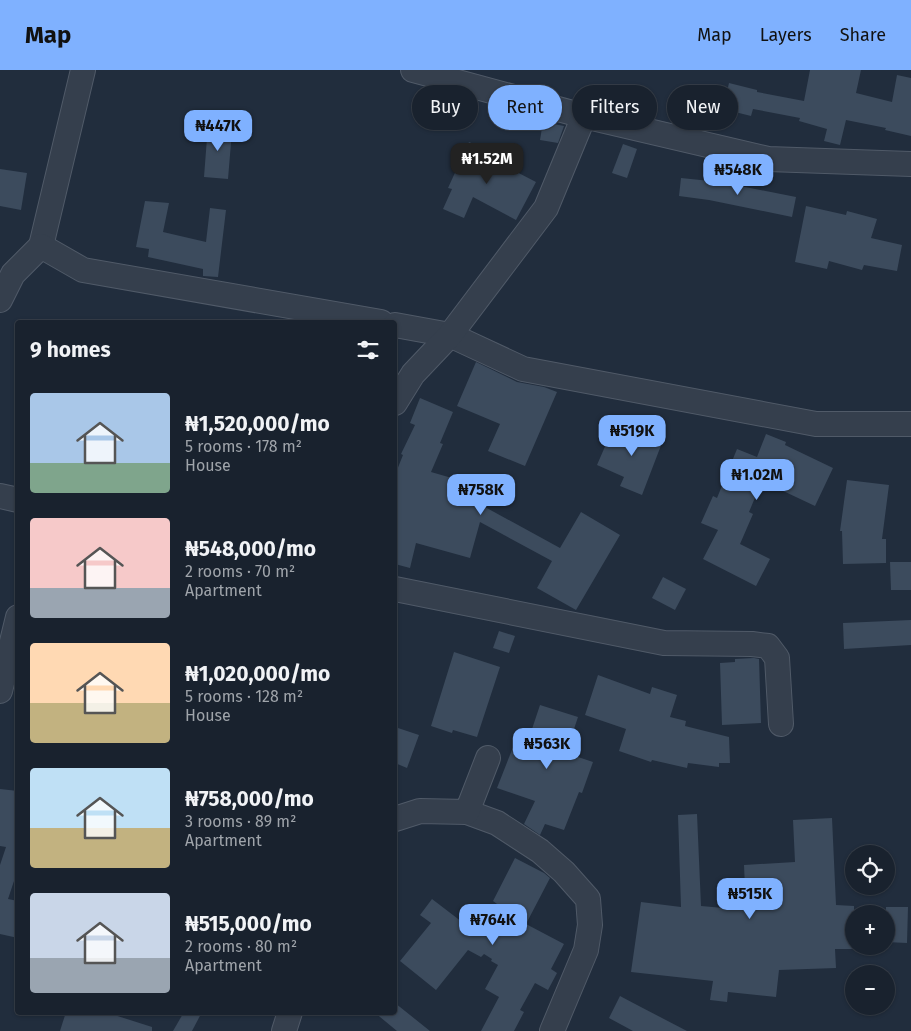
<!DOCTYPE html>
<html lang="en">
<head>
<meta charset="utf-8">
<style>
	:root { --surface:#19222e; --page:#222a36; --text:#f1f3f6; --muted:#9fa4aa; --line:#373f4a; --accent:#7fb1ff }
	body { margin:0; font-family:"Fira Sans",sans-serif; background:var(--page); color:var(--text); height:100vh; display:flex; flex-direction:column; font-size:19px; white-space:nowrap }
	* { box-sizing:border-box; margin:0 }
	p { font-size:16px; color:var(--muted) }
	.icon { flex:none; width:28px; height:28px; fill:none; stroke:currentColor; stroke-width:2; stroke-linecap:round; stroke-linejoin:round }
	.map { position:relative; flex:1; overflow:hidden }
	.side { position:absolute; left:15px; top:250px; width:382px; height:695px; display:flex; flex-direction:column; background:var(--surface); border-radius:5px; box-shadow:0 1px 4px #0004,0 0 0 1px var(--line) }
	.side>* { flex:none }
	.hud { position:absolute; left:412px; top:15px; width:422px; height:45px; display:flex; gap:10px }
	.fabs { position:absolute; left:845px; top:775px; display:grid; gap:10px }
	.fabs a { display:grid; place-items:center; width:50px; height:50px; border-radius:50%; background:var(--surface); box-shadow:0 1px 4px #0004,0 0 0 1px var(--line); font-size:25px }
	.price { position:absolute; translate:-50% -42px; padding:0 11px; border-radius:10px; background:var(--accent); color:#111; font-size:16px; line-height:32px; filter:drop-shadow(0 1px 2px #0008) }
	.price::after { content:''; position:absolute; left:50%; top:30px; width:15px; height:11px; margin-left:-8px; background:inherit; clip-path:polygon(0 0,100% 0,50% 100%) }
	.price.active { background:#222; color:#fff }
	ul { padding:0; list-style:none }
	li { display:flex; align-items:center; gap:15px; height:125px; padding:0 15px }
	li span { display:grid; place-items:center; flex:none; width:140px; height:100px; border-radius:5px; color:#555 }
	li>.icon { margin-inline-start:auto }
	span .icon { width:60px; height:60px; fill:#fffc; stroke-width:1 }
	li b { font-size:21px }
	h2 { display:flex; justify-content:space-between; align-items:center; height:60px; padding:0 15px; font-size:21px }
	.pill { padding:0 18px; border-radius:22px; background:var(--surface); box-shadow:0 1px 4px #0004,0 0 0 1px var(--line); font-size:18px; line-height:45px }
	.pill.active { background:var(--accent); color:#111 }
	header { display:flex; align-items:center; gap:30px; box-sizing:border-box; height:70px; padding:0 25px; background:var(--accent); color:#111 }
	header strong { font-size:24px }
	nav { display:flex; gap:28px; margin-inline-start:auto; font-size:18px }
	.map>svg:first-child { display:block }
	.building { fill:#3c4b5d }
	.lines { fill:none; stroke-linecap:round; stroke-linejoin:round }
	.minor-casing { stroke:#505a68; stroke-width:26 }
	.minor { stroke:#353f4d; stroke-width:24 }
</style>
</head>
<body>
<header>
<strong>Map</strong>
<nav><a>Map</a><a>Layers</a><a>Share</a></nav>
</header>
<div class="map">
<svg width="911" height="961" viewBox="0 0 911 961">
	<rect width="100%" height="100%" fill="#212d3d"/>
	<!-- building -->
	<g class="building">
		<polygon points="810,0 861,0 856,23 892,32 897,5 911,8 911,66 885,60 886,58 846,50 840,75 824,71 827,59 799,51 800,48 753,39 751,46 723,39 729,13 757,20 757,22 804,31"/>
		<polygon points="543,52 564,56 558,73 540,70"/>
		<polygon points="208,55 225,56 225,61 232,61 228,109 204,107"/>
		<polygon points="469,72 491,81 488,87 536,112 516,150 473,127 464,148 443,139 452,119 448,118"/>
		<polygon points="623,74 637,79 627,108 612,103"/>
		<polygon points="0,99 27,103 21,140 0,136"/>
		<polygon points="681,108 720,112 796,127 792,147 709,130 679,126"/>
		<polygon points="145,131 169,133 163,162 206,172 210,138 226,140 218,207 203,206 203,199 148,187 149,179 136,177"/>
		<polygon points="806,136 846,145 847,141 877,149 871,168 902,175 897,201 864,195 862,200 829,191 827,199 795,192"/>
		<polygon points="476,292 517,312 544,317 557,322 525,396 488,381 500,354 457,336"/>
		<polygon points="420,328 453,342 440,373 443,374 431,402 490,419 485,437 560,478 581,442 620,465 576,540 537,518 552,491 480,452 470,488 416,473 410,498 395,494 395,405 403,385 401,384 415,355 410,353"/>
		<polygon points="644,356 665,365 642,425 620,416 624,407 597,395 613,358 639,369"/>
		<polygon points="766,364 786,372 785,375 833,398 815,436 762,411 749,442 753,444 740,474 770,489 756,516 703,489 718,460 701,453 713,426 717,428 737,379 757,387"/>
		<polygon points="847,410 889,415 882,469 886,469 886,493 843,494 842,461 840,461"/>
		<polygon points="890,492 911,492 911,520 891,520"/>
		<polygon points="663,507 686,519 675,540 652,528"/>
		<polygon points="911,550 911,575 844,579 843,553"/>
		<polygon points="499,561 515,566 509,583 493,578"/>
		<polygon points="454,582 500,597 477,667 453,660 452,663 431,656"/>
		<polygon points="754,588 759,589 761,653 722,655 720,593 735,592 735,589"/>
		<polygon points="598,605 650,624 652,617 677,625 670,647 686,651 685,656 729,667 730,693 719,693 719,697 688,693 687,698 652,690 651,692 619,681 626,659 585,645"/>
		<polygon points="540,635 578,647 566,683 593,692 582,723 579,722 564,760 545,754 540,765 524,754 535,731 497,718 517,667 528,671"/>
		<polygon points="395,657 419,665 407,698 395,693"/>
		<polygon points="0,719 18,721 18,799 8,829 18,831 18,868 0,864 0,795 6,777 0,776"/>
		<polygon points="697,744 701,836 746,840 744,795 795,792 793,750 832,748 836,835 854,836 854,879 835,879 836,898 779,900 776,927 728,922 727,932 710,930 713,911 631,902 641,832 681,837 678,745"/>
		<polygon points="515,788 544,803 550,808 526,854 564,874 551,899 557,903 548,920 535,913 520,940 524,942 514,961 481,961 499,927 485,919 498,895 491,891 492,889 484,884 481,887 468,880 436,920 400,891 431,853 420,845 432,829 466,855 482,863 497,834 493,831"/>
		<polygon points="886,837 908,837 907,873 886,872"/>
		<polygon points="620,926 637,935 687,961 633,961 609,948"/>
		<polygon points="395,933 430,961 397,961 374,942 395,942"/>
		<polygon points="66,942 105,942 152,957 152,961 60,961"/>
		<polygon points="184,942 202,942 192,961 173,961"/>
	</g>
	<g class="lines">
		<defs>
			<g id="minor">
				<polyline points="413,0 584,46 768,89 911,94"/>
				<polyline points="41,176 83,0"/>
				<polyline points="0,230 13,204 41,176 83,200 381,252"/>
				<polyline points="395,255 450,265 523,299 816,354 911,354"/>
				<polyline points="395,333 413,304 450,265 546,138 584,46"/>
				<polyline points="0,426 18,430"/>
				<polyline points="395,519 664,573 752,574 768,576 777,588 781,654"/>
				<polyline points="0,621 18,547"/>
				<polyline points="467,742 497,753 540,781 564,802 588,829 590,855 586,880 552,961"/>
				<polyline points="395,749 420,741 467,742 488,688"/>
				<polyline points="284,961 290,942"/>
			</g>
		</defs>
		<!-- minor casing -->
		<use href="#minor" class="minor-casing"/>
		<!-- minor -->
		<use href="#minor" class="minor"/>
	</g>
</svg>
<div class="fabs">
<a><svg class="icon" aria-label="locate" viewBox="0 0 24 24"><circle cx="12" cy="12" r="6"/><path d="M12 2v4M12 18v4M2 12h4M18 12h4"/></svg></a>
<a>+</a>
<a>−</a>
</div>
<b class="price" style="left:218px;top:82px">₦447K</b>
<b class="price active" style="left:487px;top:115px">₦1.52M</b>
<b class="price" style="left:738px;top:126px">₦548K</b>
<b class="price" style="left:632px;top:387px">₦519K</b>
<b class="price" style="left:757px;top:431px">₦1.02M</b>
<b class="price" style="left:481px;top:446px">₦758K</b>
<b class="price" style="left:547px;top:700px">₦563K</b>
<b class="price" style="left:750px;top:850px">₦515K</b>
<b class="price" style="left:493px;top:876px">₦764K</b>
<div class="hud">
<a class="pill">Buy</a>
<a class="pill active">Rent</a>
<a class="pill">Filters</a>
<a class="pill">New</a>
</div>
<section class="side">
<h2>9 homes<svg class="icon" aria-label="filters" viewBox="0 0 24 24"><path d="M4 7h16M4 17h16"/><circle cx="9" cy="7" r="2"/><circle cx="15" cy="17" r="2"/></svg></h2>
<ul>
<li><span style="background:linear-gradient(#a9c7e8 70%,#7fa58c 0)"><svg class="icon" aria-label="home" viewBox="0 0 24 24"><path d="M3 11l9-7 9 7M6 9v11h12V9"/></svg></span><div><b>₦1,520,000/mo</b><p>5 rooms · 178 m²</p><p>House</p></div></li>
<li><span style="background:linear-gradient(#f6c9c9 70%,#9aa5b1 0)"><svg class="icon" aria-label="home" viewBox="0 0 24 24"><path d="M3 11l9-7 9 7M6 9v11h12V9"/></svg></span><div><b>₦548,000/mo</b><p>2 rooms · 70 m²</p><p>Apartment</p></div></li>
<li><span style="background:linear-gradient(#ffd9b3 60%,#c2b280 0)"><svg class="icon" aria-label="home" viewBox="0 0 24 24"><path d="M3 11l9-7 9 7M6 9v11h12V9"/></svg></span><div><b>₦1,020,000/mo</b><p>5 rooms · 128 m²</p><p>House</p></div></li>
<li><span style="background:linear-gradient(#bfe0f5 60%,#c2b280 0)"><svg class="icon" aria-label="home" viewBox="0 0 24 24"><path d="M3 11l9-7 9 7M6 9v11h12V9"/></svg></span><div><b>₦758,000/mo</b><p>3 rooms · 89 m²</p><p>Apartment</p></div></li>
<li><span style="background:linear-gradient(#c9d6e8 65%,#9aa5b1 0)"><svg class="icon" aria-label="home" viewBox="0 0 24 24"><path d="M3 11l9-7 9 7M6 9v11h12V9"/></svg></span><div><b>₦515,000/mo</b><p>2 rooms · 80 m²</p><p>Apartment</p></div></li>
</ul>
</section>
</div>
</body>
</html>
